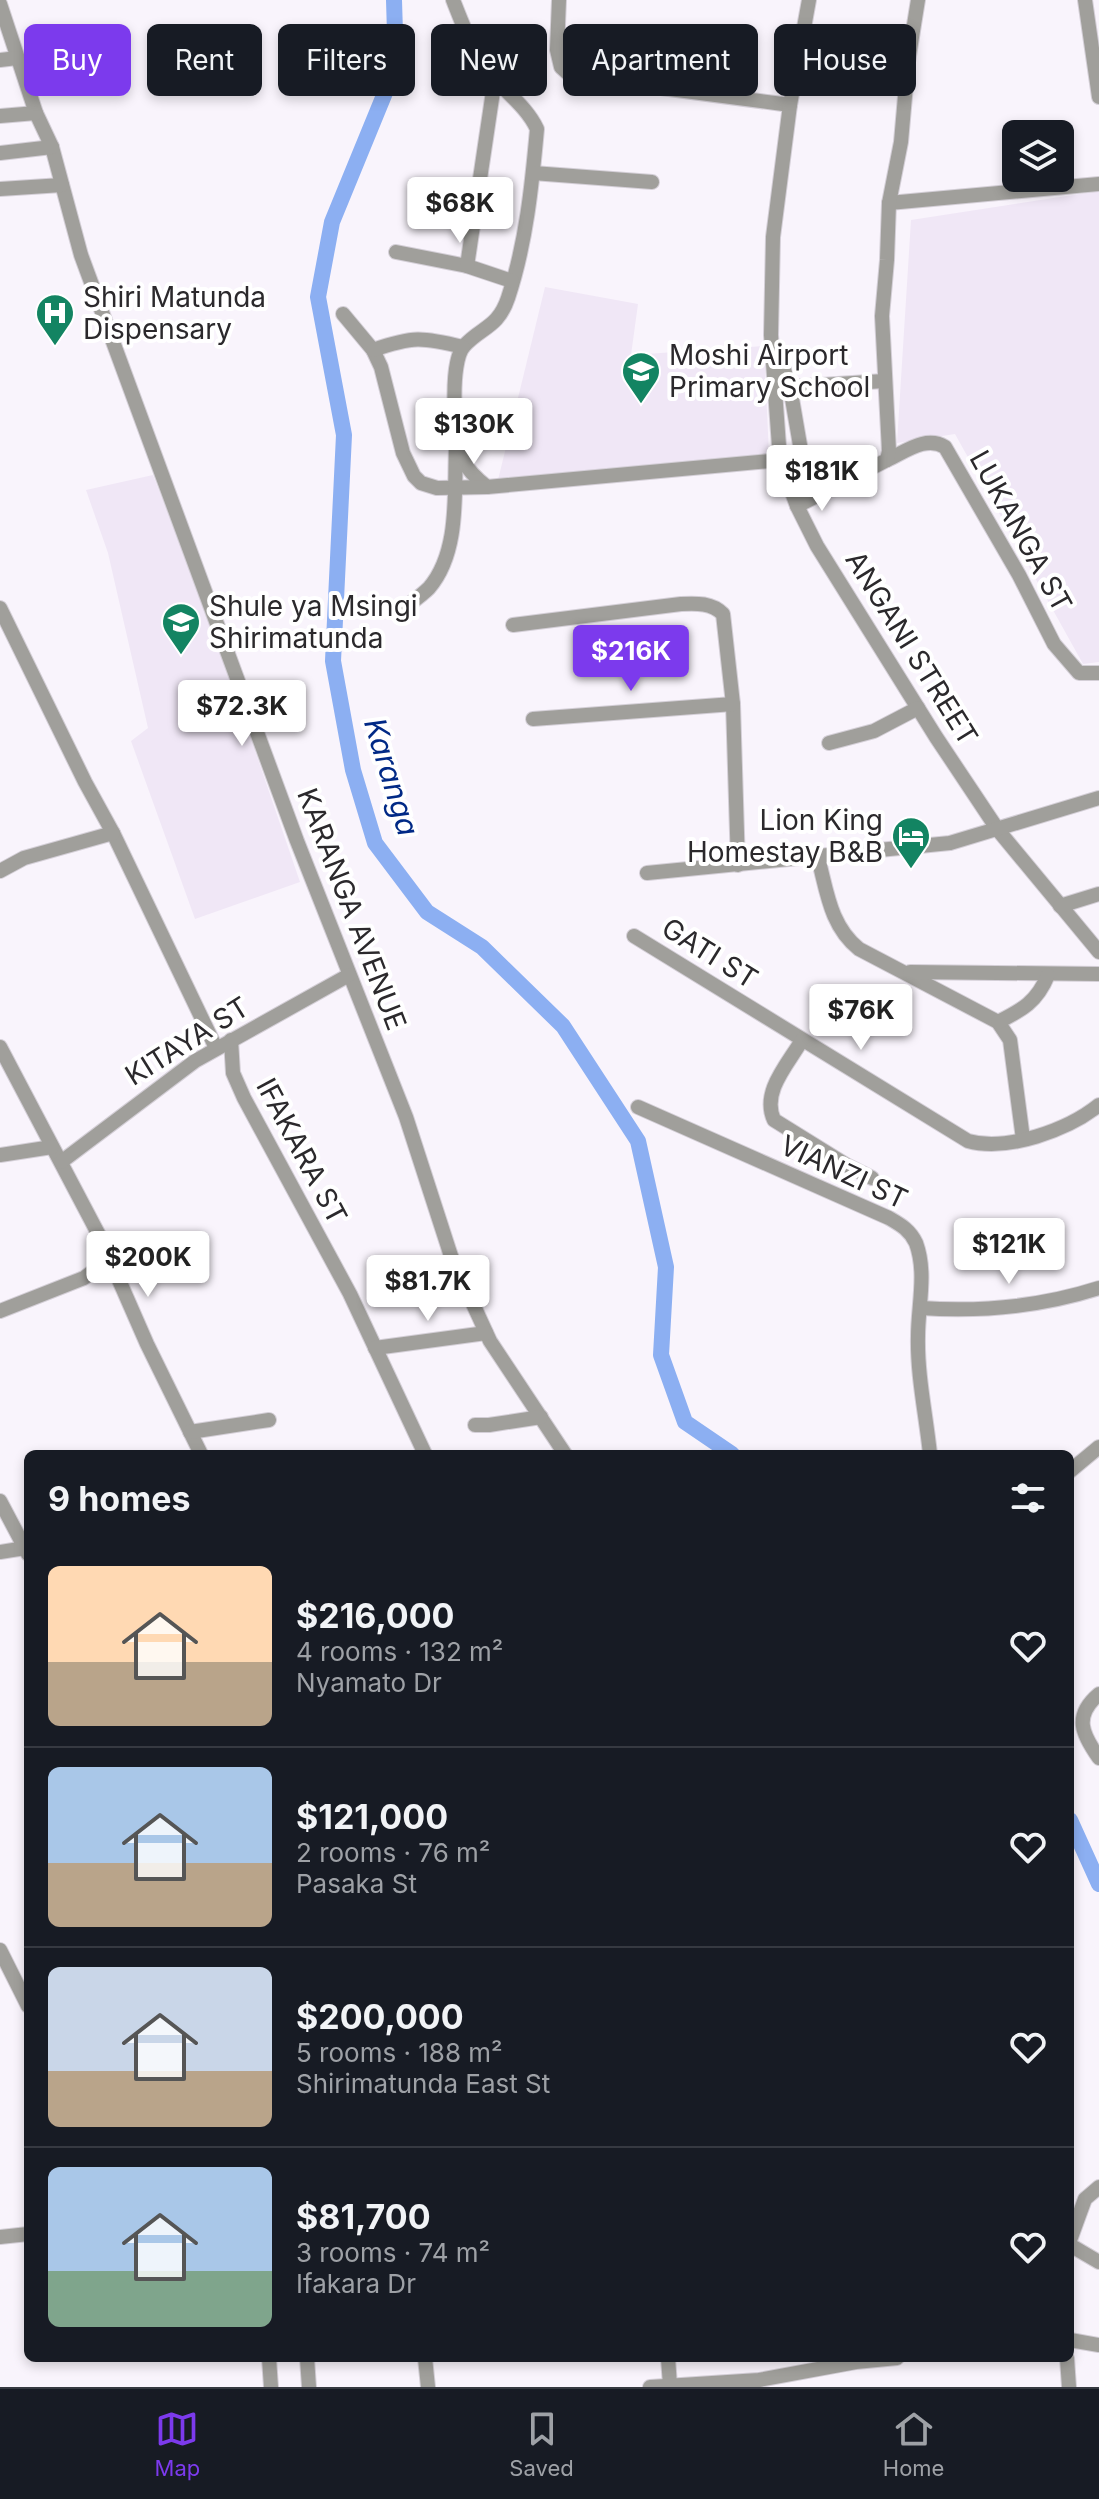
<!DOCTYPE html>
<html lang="en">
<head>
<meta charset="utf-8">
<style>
	:root { --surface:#171b24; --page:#20242c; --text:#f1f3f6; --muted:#9ea1a6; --line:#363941; --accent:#7c3aed }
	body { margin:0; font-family:Inter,sans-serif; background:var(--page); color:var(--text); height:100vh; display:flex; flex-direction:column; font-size:30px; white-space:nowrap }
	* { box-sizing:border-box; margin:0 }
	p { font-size:26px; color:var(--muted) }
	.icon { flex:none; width:44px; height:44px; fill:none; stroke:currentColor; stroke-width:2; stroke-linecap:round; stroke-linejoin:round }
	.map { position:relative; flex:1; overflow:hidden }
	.panel { position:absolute; left:24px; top:1450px; width:1050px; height:912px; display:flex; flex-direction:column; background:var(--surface); border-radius:12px; box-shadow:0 4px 12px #0003 }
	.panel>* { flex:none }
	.guide { position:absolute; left:24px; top:24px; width:1052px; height:72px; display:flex; gap:16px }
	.fabs { position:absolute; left:1002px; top:120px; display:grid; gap:16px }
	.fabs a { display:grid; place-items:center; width:72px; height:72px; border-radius:12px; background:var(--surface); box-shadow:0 4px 12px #0003; font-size:40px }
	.price { position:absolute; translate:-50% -68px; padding:0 18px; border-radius:8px; background:#fff; color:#222; font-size:26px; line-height:52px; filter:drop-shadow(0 2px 4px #0008) }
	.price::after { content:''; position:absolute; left:50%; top:48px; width:24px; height:18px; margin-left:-12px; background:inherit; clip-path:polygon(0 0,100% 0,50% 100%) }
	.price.selected { background:var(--accent); color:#fff }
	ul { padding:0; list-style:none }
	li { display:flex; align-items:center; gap:24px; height:200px; padding:0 24px }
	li+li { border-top:2px solid var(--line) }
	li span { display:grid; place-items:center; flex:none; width:224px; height:160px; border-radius:12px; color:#555 }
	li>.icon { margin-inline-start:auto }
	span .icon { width:96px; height:96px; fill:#fffc; stroke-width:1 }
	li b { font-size:34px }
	h2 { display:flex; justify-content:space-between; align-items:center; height:96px; padding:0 24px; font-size:34px }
	.chip { padding:0 28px; border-radius:12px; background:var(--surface); box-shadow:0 4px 12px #0003; font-size:28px; line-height:72px }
	.chip.selected { background:var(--accent); color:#fff }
	.menu { display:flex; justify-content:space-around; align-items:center; height:112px; border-top:2px solid var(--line); background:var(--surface); font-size:22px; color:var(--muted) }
	.menu a { display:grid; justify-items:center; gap:4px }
	.menu .selected { color:var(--accent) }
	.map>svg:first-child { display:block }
	.built { fill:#f0e7f6 }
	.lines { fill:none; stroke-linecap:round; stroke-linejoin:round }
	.river { stroke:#8caff2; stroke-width:16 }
	.minor-casing { stroke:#d4cfd7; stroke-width:16 }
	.minor { stroke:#a09f9b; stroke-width:14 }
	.labels { text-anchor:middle; stroke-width:8; stroke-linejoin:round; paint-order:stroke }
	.poi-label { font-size:28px; fill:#2b292c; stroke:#fff; text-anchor:start }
	.street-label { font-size:28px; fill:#2b292c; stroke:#fff }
	.water-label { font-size:30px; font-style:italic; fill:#012986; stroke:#fff }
</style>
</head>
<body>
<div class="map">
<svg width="1099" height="2387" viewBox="0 0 1099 2387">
	<rect width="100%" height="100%" fill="#f9f4fc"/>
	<!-- built -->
	<g class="built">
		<polygon points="1099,191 1099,662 1083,664 955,434 897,443 911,220"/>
		<polygon points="545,287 638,304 631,355 764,346 769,455 498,480"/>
		<polygon points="153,475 211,622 300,882 195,919 131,741 148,728 108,553 86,490"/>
	</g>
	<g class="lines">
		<!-- river -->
		<g class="river">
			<polyline points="394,0 396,66 332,222 318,297 344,435 333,661 353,770 375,843 427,912 482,947 563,1026 638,1141 666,1267 661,1355 685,1422 732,1454"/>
			<polyline points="1070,1820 1099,1884"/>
		</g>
		<defs>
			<g id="minor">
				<path d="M453,0C462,23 471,47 485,67C501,89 526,105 537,129C532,185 526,244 508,298C498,328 481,327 464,346C449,362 454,441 463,460C468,471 477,479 487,487"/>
				<polyline points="559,0 557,50 561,67 571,76 790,105"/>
				<polyline points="809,0 790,105 773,237 771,335 780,460 797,506 817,546 936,737 998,830 1099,952"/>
				<polyline points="1085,0 1099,97"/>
				<polyline points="0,4 36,113 52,147 81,255 297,841 406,1117 451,1256 490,1341 565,1454"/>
				<polyline points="801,47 908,62"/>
				<polyline points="0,60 17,58"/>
				<polyline points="0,116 36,113"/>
				<polyline points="0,153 52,147"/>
				<polyline points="533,173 652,182"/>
				<polyline points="0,189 62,185"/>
				<polyline points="889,203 1099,184"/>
				<polyline points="396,252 467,266 512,281"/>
				<polyline points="467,266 495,78"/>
				<polyline points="343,314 373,350 381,367 403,453 414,476 421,483 437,488 487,487 780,460"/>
				<polyline points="776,347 790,387 805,474 817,496"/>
				<path d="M373,350C413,336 422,337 463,347"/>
				<polyline points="790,387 884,381"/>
				<path d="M887,460C905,452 926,435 945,447L1019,575L1054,644L1079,673H1099"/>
				<polyline points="797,506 887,460 889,451 882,316 887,260 889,203 901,142 908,62 918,0"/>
				<polyline points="0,608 85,782 113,833 216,1048"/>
				<path d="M399,612C409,604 420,597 429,588C460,552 454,493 456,448"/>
				<path d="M513,625L681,604C697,603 712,603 723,614L733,704L738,865"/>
				<polyline points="533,719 733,704"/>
				<polyline points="829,743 874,731 918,708"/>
				<path d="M818,858C827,891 830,926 859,949L998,1022L1010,1040L1023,1139"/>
				<polyline points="0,871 24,858 113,833"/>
				<polyline points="647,873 950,843 1099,798"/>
				<polyline points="1060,906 1099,894"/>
				<path d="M634,936L968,1141C1007,1152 1068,1130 1099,1105"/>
				<polyline points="910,972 1099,974"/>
				<path d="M998,1022C1022,1010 1037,1002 1048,975"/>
				<polyline points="231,1040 233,1073 244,1098 350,1294 425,1454"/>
				<path d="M802,1040C788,1064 761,1092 774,1120L848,1166L872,1178"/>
				<polyline points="0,1047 101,1239 147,1344 201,1454"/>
				<path d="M638,1107L889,1218C901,1225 910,1230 916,1243C927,1273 918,1306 918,1336C917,1375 926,1415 930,1454"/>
				<polyline points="0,1155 52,1147"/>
				<polyline points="61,1162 195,1061 349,975"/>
				<path d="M921,1308C980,1312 1043,1306 1099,1288"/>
				<polyline points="0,1311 84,1278 109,1259"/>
				<polyline points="375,1348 486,1333"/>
				<polyline points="475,1425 489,1425 541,1417"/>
				<polyline points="190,1432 269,1420"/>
				<polyline points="1070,1471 1099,1447"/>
				<polyline points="0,1501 28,1554"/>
				<polyline points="0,1552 25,1548"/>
				<path d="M1099,1694C1073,1716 1082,1734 1099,1758"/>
				<polyline points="0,1950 28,2006"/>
				<polyline points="0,2237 28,2234"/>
				<polyline points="1070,2240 1085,2199 1099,2187"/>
				<polyline points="1070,2245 1099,2262"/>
				<polyline points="1070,2340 1099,2345"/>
				<polyline points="269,2358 271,2387"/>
				<polyline points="307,2358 309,2387"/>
				<polyline points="425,2358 428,2387"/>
				<polyline points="668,2358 670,2385"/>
				<polyline points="1067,2358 1069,2387"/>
				<polyline points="650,2387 759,2380 856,2362 897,2358"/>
			</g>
		</defs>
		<!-- minor casing -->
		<use href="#minor" class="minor-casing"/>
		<!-- minor -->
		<use href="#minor" class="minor"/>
	</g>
	<!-- icons -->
	<defs>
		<symbol id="hospital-pin" viewBox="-11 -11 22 30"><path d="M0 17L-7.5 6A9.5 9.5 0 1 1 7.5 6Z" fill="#138462" stroke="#fff"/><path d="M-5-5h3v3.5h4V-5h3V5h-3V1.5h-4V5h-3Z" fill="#fff"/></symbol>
		<symbol id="school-pin" viewBox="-11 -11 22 30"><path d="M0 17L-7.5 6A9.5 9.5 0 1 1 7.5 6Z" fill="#138462" stroke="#fff"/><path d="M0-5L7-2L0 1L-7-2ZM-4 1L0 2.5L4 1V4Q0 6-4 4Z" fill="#fff"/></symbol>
		<symbol id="hotel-pin" viewBox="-11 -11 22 30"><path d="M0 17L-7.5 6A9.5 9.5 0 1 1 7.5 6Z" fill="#138462" stroke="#fff"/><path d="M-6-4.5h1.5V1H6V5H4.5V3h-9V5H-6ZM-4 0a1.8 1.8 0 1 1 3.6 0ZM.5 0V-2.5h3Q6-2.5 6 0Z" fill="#fff"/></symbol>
	</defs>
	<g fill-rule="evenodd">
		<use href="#hospital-pin" x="33" y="291" width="44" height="60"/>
		<use href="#school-pin" x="619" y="349" width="44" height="60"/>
		<use href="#school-pin" x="159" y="600" width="44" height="60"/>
		<use href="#hotel-pin" x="889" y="814" width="44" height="60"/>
	</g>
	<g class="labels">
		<!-- poi labels -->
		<g class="poi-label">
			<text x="83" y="307">Shiri Matunda<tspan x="83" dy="32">Dispensary</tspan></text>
			<text x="669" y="365">Moshi Airport<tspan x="669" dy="32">Primary School</tspan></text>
			<text x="209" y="616">Shule ya Msingi<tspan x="209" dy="32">Shirimatunda</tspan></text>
			<text x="883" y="830" text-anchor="end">Lion King<tspan x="883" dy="32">Homestay B&amp;B</tspan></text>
		</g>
		<!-- street labels -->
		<g class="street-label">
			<text transform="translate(1021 531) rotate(61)" y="10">LUKANGA ST</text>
			<text transform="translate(912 648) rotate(58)" y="10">ANGANI STREET</text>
			<text transform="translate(352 909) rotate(69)" y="10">KARANGA AVENUE</text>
			<text transform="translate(710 953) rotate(32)" y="10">GATI ST</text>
			<text transform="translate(187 1041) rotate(-32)" y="10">KITAYA ST</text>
			<text transform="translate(302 1151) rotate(62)" y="10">IFAKARA ST</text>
			<text transform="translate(844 1172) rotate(25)" y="10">VIANZI ST</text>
		</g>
		<!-- water labels -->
		<g class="water-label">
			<text transform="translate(391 777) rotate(73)" y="10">Karanga</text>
		</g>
	</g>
</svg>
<div class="fabs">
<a><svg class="icon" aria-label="layers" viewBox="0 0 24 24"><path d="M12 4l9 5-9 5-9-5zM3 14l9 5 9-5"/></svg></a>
</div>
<b class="price" style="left:460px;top:245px">$68K</b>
<b class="price" style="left:474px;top:466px">$130K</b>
<b class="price" style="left:822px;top:513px">$181K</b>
<b class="price selected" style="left:631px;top:693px">$216K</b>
<b class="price" style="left:242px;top:748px">$72.3K</b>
<b class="price" style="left:861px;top:1052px">$76K</b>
<b class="price" style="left:1009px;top:1286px">$121K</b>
<b class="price" style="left:148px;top:1299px">$200K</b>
<b class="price" style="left:428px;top:1323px">$81.7K</b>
<div class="guide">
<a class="chip selected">Buy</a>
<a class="chip">Rent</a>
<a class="chip">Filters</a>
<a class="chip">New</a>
<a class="chip">Apartment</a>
<a class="chip">House</a>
</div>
<section class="panel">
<h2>9 homes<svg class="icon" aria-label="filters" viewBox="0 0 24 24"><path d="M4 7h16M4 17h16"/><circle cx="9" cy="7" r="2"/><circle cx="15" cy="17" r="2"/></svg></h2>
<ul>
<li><span style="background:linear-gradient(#ffd9b3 60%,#b9a48a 0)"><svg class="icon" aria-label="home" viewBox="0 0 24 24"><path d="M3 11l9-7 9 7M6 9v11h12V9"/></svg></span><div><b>$216,000</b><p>4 rooms · 132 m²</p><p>Nyamato Dr</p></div><svg class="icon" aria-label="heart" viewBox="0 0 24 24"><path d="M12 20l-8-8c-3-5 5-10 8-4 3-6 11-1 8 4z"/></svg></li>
<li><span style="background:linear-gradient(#a9c7e8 60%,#b9a48a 0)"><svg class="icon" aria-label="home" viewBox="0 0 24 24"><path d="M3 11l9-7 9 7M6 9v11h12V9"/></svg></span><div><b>$121,000</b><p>2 rooms · 76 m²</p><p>Pasaka St</p></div><svg class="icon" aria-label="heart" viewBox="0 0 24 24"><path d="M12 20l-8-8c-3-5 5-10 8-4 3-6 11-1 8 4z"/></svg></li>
<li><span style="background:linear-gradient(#c9d6e8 65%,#b9a48a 0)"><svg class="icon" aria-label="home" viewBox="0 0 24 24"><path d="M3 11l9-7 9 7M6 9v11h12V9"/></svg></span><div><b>$200,000</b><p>5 rooms · 188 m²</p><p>Shirimatunda East St</p></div><svg class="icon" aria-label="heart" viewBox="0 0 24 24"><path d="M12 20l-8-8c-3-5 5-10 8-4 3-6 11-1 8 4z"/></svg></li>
<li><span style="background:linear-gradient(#a9c7e8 65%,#7fa58c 0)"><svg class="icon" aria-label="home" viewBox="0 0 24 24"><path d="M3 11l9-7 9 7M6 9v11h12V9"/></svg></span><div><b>$81,700</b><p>3 rooms · 74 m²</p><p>Ifakara Dr</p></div><svg class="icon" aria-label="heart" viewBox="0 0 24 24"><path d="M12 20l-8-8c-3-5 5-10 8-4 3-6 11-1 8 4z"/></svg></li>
</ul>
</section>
</div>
<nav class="menu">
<a class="selected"><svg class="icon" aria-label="map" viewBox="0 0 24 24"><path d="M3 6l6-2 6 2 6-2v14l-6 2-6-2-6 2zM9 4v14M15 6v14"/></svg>Map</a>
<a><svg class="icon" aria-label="saved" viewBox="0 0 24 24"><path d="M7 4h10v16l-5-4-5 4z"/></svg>Saved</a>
<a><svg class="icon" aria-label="home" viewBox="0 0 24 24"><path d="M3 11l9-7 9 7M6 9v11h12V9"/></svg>Home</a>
</nav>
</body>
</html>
